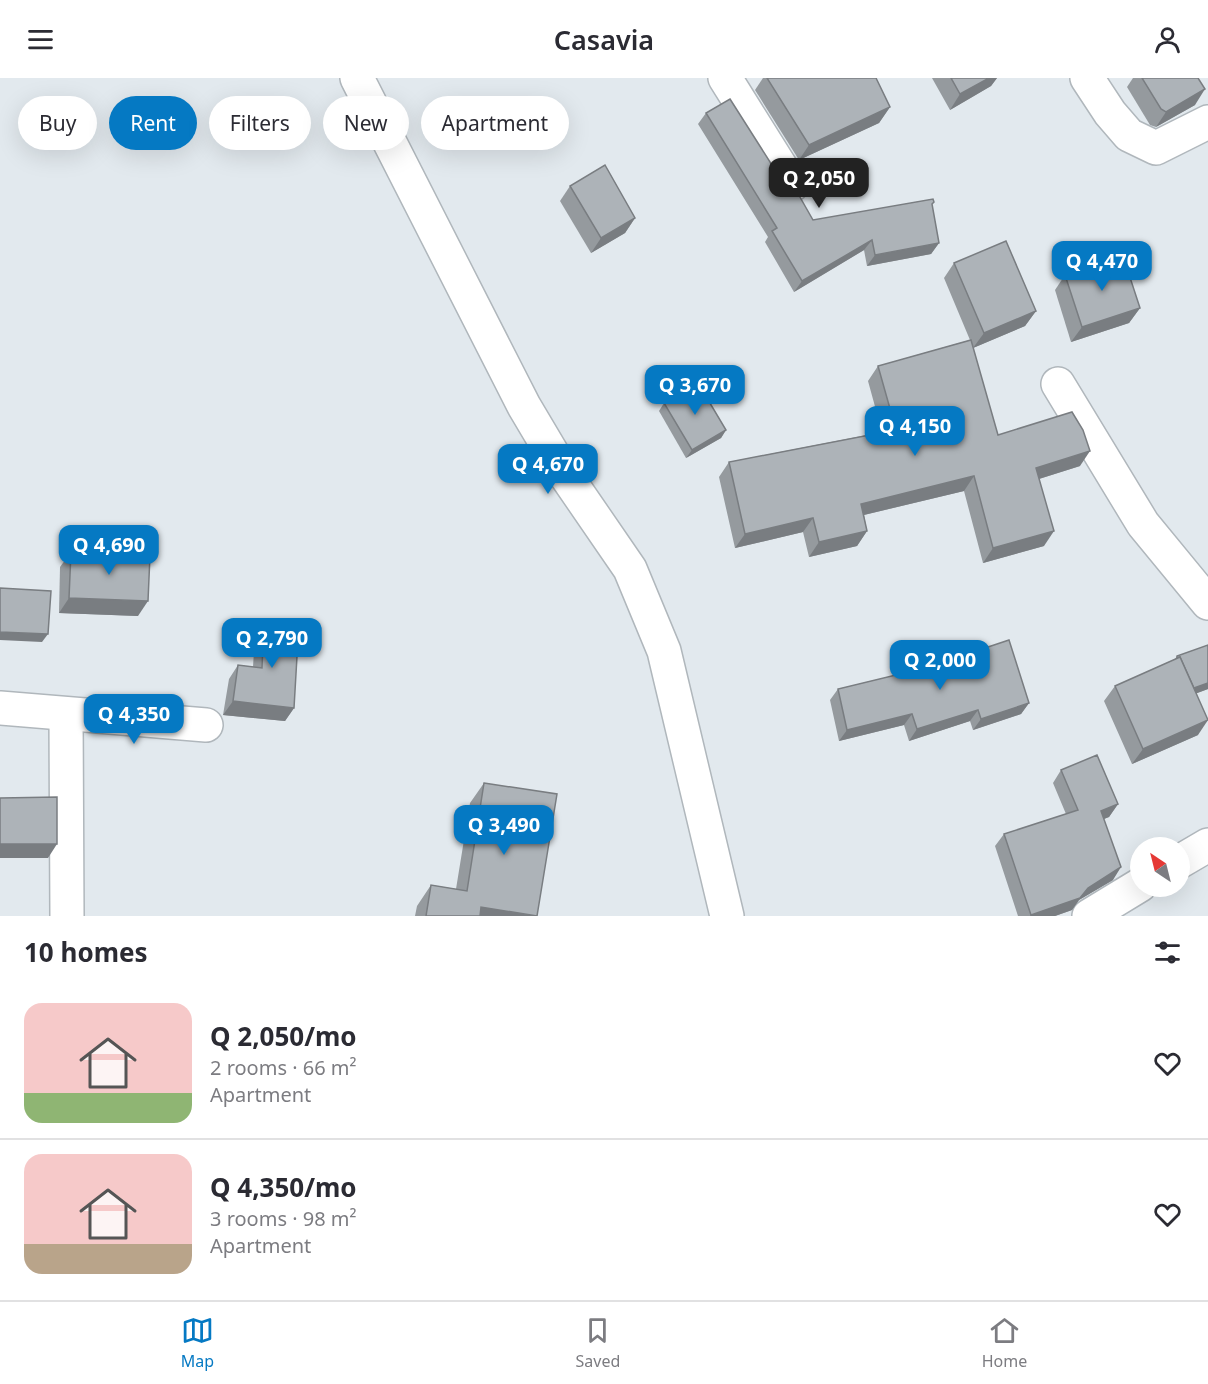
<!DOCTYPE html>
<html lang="en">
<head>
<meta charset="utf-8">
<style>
	:root { --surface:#fff; --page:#f2f2f3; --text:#2b2b33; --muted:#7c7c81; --line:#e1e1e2; --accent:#0579c3 }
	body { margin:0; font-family:"Noto Sans",sans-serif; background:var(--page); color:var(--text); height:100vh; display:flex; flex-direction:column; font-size:22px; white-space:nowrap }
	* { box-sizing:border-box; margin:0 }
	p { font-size:20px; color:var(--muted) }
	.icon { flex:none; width:33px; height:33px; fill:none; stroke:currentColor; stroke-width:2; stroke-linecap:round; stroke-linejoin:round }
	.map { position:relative; height:838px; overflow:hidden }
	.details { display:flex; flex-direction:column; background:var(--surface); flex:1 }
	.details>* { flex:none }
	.hud { position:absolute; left:18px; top:18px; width:600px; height:54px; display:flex; gap:12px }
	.needle { width:39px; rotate:325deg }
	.controls { position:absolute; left:1130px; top:759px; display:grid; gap:12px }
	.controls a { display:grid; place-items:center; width:60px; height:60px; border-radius:50%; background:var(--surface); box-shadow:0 6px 24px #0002; font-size:30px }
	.price { position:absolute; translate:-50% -51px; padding:0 14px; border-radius:12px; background:var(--accent); color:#fff; font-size:20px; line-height:39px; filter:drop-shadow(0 2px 3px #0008) }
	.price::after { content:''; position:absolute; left:50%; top:36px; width:18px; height:14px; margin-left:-9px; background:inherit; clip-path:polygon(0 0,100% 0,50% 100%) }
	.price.current { background:#222; color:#fff }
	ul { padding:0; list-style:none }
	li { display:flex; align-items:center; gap:18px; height:150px; padding:0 24px }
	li+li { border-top:2px solid var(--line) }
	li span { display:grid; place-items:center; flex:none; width:168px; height:120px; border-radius:18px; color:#555 }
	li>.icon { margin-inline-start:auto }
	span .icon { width:72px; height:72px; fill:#fffc; stroke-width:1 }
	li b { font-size:26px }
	h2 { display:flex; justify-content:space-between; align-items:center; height:72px; padding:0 24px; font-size:26px }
	.pill { padding:0 21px; border-radius:27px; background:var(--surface); box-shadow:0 6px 24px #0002; font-size:21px; line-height:54px }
	.pill.current { background:var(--accent); color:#fff }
	header { display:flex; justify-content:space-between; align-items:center; height:78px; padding:0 24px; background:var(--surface); font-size:27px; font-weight:600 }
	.menu { display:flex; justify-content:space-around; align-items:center; height:84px; border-top:2px solid var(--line); background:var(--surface); font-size:16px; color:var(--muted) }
	.menu a { display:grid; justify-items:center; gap:3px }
	.menu .current { color:var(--accent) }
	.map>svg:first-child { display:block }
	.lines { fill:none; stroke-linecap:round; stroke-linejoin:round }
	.street-casing { stroke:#b0b7bc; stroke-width:36 }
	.street { stroke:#fff; stroke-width:33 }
	.wall { fill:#959a9e }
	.shaded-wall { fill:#797d81 }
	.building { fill:#adb3b8; stroke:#797d81; stroke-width:1.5 }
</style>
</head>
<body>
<header><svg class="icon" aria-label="menu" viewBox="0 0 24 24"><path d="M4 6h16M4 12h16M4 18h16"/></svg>Casavia<svg class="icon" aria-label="person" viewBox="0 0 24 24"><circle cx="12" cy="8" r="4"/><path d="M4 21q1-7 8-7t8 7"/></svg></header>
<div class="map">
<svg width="1208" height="838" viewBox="0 0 1208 838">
	<rect width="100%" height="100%" fill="#e2e9ee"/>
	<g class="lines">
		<defs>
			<g id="street">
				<polyline points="357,0 524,328 562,392 630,491 664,573 727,838"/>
				<polyline points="725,0 792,107"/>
				<polyline points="1087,0 1110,35 1129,57 1156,70 1208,44"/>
				<polyline points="1058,306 1143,446 1208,525"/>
				<polyline points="0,630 206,647"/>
				<polyline points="66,636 67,838"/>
				<polyline points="1179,784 1208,767"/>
				<polyline points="1089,838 1140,807"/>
			</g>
		</defs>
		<!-- street casing -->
		<use href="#street" class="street-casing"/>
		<!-- street -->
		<use href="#street" class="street"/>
	</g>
	<!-- wall -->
	<g class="wall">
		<polygon points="763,0 876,0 890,29 879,45 799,82 755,12"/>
		<polygon points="932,0 997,0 991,8 950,32"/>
		<polygon points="1133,0 1198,0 1195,27 1156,49 1150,47 1127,9"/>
		<polygon points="706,35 784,106 813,142 932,128 939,165 931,176 867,188 864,172 794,214 765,164 768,159 698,46"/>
		<polygon points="570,108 635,140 625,155 591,175 560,123"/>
		<polygon points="954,185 1036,233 1025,248 973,270 998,357 1080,388 1039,401 1044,468 983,485 964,413 864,437 867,453 857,468 809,479 803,454 735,470 719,399 729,384 882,354 868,303 878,288 970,262 944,200"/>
		<polygon points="1065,197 1140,230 1129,245 1071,264 1055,212"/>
		<polygon points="664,325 726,352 721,360 686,380 659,333"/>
		<polygon points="71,474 138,538 59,535 60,489"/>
		<polygon points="264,543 294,630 285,643 223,637 229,601 238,587 253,589 255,556"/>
		<polygon points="1208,567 1208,611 1197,615 1198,657 1132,686 1104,623 1115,608 1175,581 1177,578"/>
		<polygon points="961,578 1029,625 1021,636 973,652 970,643 909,663 904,647 839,663 830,622 838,611 958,582"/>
		<polygon points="1061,692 1118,726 1109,739 1104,741 1113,802 1079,822 1072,832 1055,838 1018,838 995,768 1004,756 1066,736 1053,705"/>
		<polygon points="484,705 537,838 415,838 417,828 431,807 456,811 470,725"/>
	</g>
	<!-- shaded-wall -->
	<g class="shaded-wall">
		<polygon points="989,0 997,0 991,8 950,32 960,16"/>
		<polygon points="1205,11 1195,27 1156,49 1166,34"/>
		<polygon points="890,29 879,45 799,82 809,67"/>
		<polygon points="635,140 625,155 591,175 601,160"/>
		<polygon points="872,162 864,172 794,214 802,203"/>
		<polygon points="939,165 931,176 867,188 875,177"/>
		<polygon points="1140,230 1129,245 1071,264 1082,249"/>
		<polygon points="1036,233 1025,248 973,270 984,255"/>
		<polygon points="726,352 721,360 686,380 692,372"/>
		<polygon points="1090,373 1080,388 1026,405 1036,390"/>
		<polygon points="974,398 964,413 851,440 861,426"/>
		<polygon points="813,440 803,454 735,470 745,456"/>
		<polygon points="867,453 857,468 809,479 819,464"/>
		<polygon points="1054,453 1044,468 983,485 993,470"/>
		<polygon points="69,520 148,523 138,538 59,535"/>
		<polygon points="0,554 48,556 42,564 0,562"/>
		<polygon points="1208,605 1208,611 1184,620 1189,612"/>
		<polygon points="233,623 294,630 285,643 223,637"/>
		<polygon points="1029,625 1021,636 973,652 981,641"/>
		<polygon points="978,632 970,643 909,663 917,651"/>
		<polygon points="912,636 904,647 839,663 847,652"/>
		<polygon points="1208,642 1198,657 1132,686 1143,671"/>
		<polygon points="1118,726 1109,739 1093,745 1101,733"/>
		<polygon points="0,766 57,766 48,780 0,780"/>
		<polygon points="1121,789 1113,802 1079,822 1072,832 1055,838 1030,838 1031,837 1088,810"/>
		<polygon points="481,829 536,838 475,838"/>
	</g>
	<!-- building -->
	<g class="building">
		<polygon points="767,0 876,0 890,29 809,67"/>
		<polygon points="951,0 989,0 960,16"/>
		<polygon points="1142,0 1198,0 1205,11 1166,34 1161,31"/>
		<polygon points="730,21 784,106 790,113 797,114 813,142 933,121 934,124 932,126 939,165 875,177 872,162 802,203 772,153 777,150 706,35"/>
		<polygon points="605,87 635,140 601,160 570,108"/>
		<polygon points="1006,163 1036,233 984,255 954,185"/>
		<polygon points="1123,178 1140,230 1082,249 1065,197"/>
		<polygon points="971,262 998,357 1072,334 1083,352 1090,373 1036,390 1054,453 993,470 974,398 861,426 867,453 819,464 813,440 745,456 729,384 896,352 878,288"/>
		<polygon points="698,305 726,352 692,372 664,325"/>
		<polygon points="71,474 150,477 148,523 69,520"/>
		<polygon points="0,510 51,513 48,556 0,554"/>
		<polygon points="264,543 299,544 294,630 233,623 238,587 262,590"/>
		<polygon points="1009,562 1029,625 981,641 978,632 917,651 912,636 847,652 838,611 962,581 961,578"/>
		<polygon points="1208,567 1208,605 1194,610 1180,579 1177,580 1177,578"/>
		<polygon points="1180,579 1208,642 1143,671 1115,608"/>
		<polygon points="1097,677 1118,726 1101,733 1121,789 1088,810 1080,820 1031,837 1004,756 1078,732 1061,692"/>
		<polygon points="484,705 557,716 537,838 481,829 480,838 426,838 431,807 467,813"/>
		<polygon points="57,719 57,766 0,766 0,720"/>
	</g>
</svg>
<div class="controls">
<a><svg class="needle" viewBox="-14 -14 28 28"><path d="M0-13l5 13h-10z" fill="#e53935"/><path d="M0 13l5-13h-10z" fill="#7c7c81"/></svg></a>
</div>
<b class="price current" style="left:819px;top:131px">Q 2,050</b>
<b class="price" style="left:1102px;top:214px">Q 4,470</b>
<b class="price" style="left:695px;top:338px">Q 3,670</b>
<b class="price" style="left:915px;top:379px">Q 4,150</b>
<b class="price" style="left:548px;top:417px">Q 4,670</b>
<b class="price" style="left:109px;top:498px">Q 4,690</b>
<b class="price" style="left:272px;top:591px">Q 2,790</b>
<b class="price" style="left:940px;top:613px">Q 2,000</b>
<b class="price" style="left:134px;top:667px">Q 4,350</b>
<b class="price" style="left:504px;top:778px">Q 3,490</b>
<div class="hud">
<a class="pill">Buy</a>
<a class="pill current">Rent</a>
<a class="pill">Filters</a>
<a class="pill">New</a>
<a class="pill">Apartment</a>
</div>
</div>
<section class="details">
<h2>10 homes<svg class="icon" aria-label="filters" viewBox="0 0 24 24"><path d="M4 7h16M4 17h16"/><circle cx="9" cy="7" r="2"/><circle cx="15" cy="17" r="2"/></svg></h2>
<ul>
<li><span style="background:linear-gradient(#f6c9c9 75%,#8fb573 0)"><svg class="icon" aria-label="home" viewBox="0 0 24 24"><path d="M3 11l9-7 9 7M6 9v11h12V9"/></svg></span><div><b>Q 2,050/mo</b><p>2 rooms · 66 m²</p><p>Apartment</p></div><svg class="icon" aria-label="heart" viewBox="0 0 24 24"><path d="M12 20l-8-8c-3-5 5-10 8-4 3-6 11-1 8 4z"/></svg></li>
<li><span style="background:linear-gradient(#f6c9c9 75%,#b9a48a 0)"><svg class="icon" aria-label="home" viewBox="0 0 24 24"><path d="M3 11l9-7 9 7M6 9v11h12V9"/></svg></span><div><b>Q 4,350/mo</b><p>3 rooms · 98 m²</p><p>Apartment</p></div><svg class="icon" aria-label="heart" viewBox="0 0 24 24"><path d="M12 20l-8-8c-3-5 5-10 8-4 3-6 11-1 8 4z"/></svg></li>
</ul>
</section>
<nav class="menu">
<a class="current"><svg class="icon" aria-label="map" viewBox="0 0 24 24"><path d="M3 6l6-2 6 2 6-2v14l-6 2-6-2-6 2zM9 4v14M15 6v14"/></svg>Map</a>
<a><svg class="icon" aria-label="saved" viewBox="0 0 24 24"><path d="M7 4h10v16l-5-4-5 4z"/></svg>Saved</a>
<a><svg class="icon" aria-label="home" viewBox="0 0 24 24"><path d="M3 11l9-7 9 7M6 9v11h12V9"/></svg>Home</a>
</nav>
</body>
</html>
